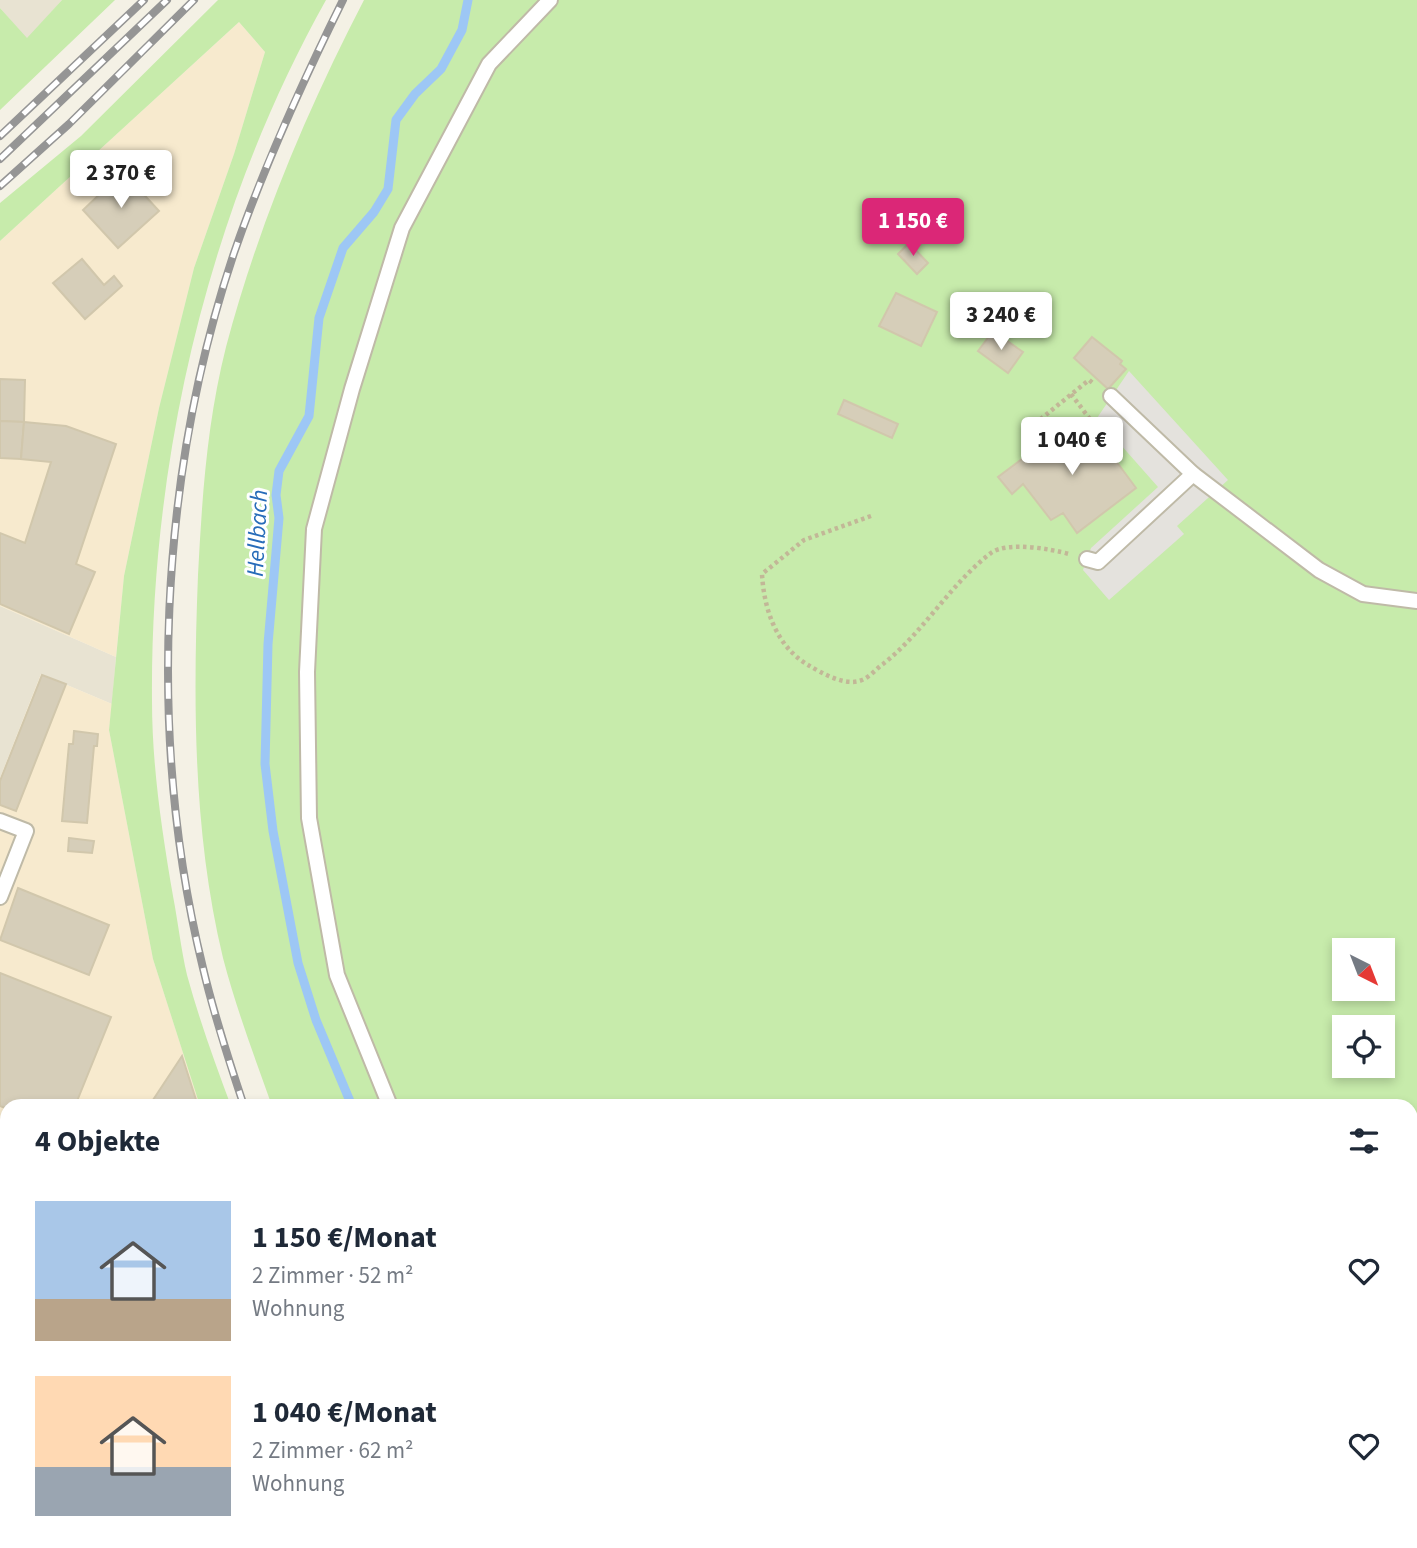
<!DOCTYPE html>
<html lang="de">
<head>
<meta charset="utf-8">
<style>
	:root { --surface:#fff; --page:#f6f6f7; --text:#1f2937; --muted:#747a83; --accent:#db2777 }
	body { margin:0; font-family:"Source Sans 3",sans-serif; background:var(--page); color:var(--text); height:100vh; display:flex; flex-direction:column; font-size:26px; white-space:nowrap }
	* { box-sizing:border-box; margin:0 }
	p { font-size:23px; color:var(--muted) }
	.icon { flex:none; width:38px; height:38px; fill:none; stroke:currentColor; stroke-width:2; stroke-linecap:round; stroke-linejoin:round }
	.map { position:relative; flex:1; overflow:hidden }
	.details { position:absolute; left:0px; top:1099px; width:1418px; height:450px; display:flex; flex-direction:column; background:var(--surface); border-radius:21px 21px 0 0; box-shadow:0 4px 10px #0003 }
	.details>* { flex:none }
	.needle { width:46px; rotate:138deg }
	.controls { position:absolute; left:1332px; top:938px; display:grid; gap:14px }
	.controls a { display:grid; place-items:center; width:63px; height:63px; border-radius:0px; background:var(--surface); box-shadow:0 4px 10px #0003; font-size:35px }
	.price { position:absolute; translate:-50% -60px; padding:0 16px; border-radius:7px; background:#fff; color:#222; font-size:23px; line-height:46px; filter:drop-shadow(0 2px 4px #0008) }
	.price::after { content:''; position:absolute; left:50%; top:42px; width:21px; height:16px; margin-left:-10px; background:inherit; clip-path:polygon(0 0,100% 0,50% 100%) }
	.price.on { background:var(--accent); color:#fff }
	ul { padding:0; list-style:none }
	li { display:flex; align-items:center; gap:21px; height:175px; padding:0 35px }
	li span { display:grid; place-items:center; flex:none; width:196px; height:140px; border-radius:0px; color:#555 }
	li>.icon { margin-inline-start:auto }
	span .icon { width:84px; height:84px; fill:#fffc; stroke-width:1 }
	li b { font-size:30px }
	h2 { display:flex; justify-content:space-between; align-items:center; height:84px; padding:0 35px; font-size:30px }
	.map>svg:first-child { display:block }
	.residential { fill:#e8e3d2 }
	.commercial { fill:#f7eace }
	.green { fill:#c7ebab; fill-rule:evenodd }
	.parking { fill:#e4e2dd }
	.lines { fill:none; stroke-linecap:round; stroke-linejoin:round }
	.stream { stroke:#9dc7f5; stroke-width:9 }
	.building { fill:#d6ceb9; stroke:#d1c7ac; stroke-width:2 }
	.lane-casing { stroke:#bfbaa7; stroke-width:18 }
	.path { stroke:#c2b797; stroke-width:4.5; stroke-dasharray:3.5 3.5; stroke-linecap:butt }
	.lane { stroke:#fff; stroke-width:14 }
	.rail-casing { stroke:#959595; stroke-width:8 }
	.rail { stroke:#fff; stroke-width:5; stroke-dasharray:16; stroke-linecap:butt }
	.labels { text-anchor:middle; stroke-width:6; stroke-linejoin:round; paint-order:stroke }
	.water-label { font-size:24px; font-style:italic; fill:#276cb9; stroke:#fff }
</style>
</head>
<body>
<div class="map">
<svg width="1417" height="1548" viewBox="0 0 1417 1548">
	<rect width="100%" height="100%" fill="#f4f1e5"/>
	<!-- residential -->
	<g class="residential">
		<polygon points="0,0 62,0 27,39 0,8"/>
		<polygon points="0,606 116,657 112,704 41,674 0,778"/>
		<polygon points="0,1280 7,1284 7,1542 351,1542 359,1548 0,1548"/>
	</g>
	<!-- commercial -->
	<g class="commercial">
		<polygon points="239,22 265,52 234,154 194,268 159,408 124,576 116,657 0,606 0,241"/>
		<polygon points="41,674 112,704 109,730 153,959 200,1106 7,1106 7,1171 0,1167 0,778"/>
	</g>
	<!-- green -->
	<g class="green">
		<polygon points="62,0 115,0 0,110 0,8 27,38"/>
		<path d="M218,0H326C208,211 150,460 152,701C152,766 162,832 173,896C178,922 181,949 187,975C199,1019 215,1063 231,1106H200L153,959L109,730L124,576L159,408L194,268L234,154L265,52L239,22L0,241V203L81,136Z"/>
		<path d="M364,0H1417V1548H533L528,1542H1410V1106H272C255,1058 236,1008 223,958C193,833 193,703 198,575C202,498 207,422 226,347C258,226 307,110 364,0ZM1344,950H1382V989H1344ZM1344,1027H1382V1066H1344Z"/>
	</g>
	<!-- parking -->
	<polygon class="parking" points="1129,371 1228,480 1177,526 1184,534 1109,600 1083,570 1091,548 1158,487 1097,418"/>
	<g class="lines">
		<!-- stream -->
		<g class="stream">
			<polyline points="352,1106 316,1020 298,963 273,831 265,764 268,644 279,518 276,495 279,471 309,416 319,318 343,248 374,212 388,189 396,120 415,94 441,69 462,30 468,0"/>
			<polyline points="655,1542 660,1548"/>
		</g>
	</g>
	<!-- building -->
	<g class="building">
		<polygon points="123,172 159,211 118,248 83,210"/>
		<polygon points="909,243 928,263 917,274 898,254"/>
		<polygon points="82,259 104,285 114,276 122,286 85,319 53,283"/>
		<polygon points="896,293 937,312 921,346 879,326"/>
		<polygon points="993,331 1023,352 1008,373 978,351"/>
		<polygon points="1092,337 1122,361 1120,364 1126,369 1108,389 1074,358"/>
		<polygon points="0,379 25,380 24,422 0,421"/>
		<polygon points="844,400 898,424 892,438 838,414"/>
		<polygon points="0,421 24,422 21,459 0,458"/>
		<polygon points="24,422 66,426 116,444 76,564 95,572 69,634 0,604 0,533 25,543 51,462 21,459"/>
		<polygon points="1069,423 1079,424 1096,434 1136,488 1077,533 1063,513 1051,520 1023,484 1012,494 998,477 1026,456 1029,460 1055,440 1049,433"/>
		<polygon points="42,675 66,684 16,811 0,805 0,781"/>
		<polygon points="74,731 98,734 97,746 94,746 87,823 62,821 69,744 73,744"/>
		<polygon points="69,838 94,841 92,853 68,851"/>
		<polygon points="18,888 109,925 89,975 0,940"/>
		<polygon points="0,973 111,1017 75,1106 7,1106 7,1109 0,1106"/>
		<polygon points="182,1056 198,1106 149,1106"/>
		<polygon points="5,1504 7,1542 41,1542 38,1548 0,1548 0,1515"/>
	</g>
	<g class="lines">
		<defs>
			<g id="lane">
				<polyline points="1111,396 1193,474 1319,570 1363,594 1417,601"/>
				<polyline points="1087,559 1098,562 1193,474"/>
				<polyline points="0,821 26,831 0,897"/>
				<polyline points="390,1106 337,975 309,818 307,672 314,529 352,389 402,228 489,64 550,0"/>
				<polyline points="712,1542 718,1548"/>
			</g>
		</defs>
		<!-- lane casing -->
		<use href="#lane" class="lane-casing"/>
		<!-- path -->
		<g class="path">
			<polyline points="1071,394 1108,443 1105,446"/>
			<polyline points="1085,427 1089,419"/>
			<polyline points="1043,449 1027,430 1089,380 1094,384"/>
			<path d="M871,516L804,540L762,574C764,609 776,646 808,665C822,673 845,687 862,680C870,677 877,668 883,664C924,632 950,584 991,553C1007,541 1051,549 1069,554"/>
		</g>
		<!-- lane -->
		<use href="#lane" class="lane"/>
		<defs>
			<g id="rail">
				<polyline points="0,136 144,0"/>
				<polyline points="0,159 167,0"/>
				<polyline points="0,186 69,124 194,0"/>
				<path d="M244,1106C229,1061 214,1015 203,968C147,740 159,476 234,253C264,166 302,83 343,0"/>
				<polyline points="0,1236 7,1239"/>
				<polyline points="420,1542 428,1548"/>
				<polyline points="498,1542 504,1548"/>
			</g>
		</defs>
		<!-- rail casing -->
		<use href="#rail" class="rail-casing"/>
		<!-- rail -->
		<use href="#rail" class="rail"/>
	</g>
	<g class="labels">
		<!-- water labels -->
		<g class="water-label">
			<text transform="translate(257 533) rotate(-87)" y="8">Hellbach</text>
		</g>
	</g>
</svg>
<div class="controls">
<a><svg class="needle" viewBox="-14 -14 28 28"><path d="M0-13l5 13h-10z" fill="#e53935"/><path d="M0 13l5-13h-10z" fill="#747a83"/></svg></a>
<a><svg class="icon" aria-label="locate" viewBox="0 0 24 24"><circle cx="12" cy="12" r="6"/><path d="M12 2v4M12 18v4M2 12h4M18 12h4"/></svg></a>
</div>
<b class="price" style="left:121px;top:210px">2 370 €</b>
<b class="price on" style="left:913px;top:258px">1 150 €</b>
<b class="price" style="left:1001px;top:352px">3 240 €</b>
<b class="price" style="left:1072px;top:477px">1 040 €</b>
<section class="details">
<h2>4 Objekte<svg class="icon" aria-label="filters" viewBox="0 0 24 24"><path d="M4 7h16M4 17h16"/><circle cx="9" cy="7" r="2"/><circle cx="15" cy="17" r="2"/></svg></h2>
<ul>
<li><span style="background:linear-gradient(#a9c7e8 70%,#b9a48a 0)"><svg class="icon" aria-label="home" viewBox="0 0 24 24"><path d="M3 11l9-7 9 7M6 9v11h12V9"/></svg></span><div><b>1 150 €/Monat</b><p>2 Zimmer · 52 m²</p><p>Wohnung</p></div><svg class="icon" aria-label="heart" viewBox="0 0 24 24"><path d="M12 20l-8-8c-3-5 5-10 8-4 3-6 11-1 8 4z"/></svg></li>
<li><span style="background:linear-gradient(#ffd9b3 65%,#9aa5b1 0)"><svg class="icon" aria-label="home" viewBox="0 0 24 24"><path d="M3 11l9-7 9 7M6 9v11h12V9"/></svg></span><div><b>1 040 €/Monat</b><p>2 Zimmer · 62 m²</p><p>Wohnung</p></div><svg class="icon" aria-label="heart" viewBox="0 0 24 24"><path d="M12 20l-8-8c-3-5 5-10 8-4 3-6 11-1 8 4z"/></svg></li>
</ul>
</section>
</div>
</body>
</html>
